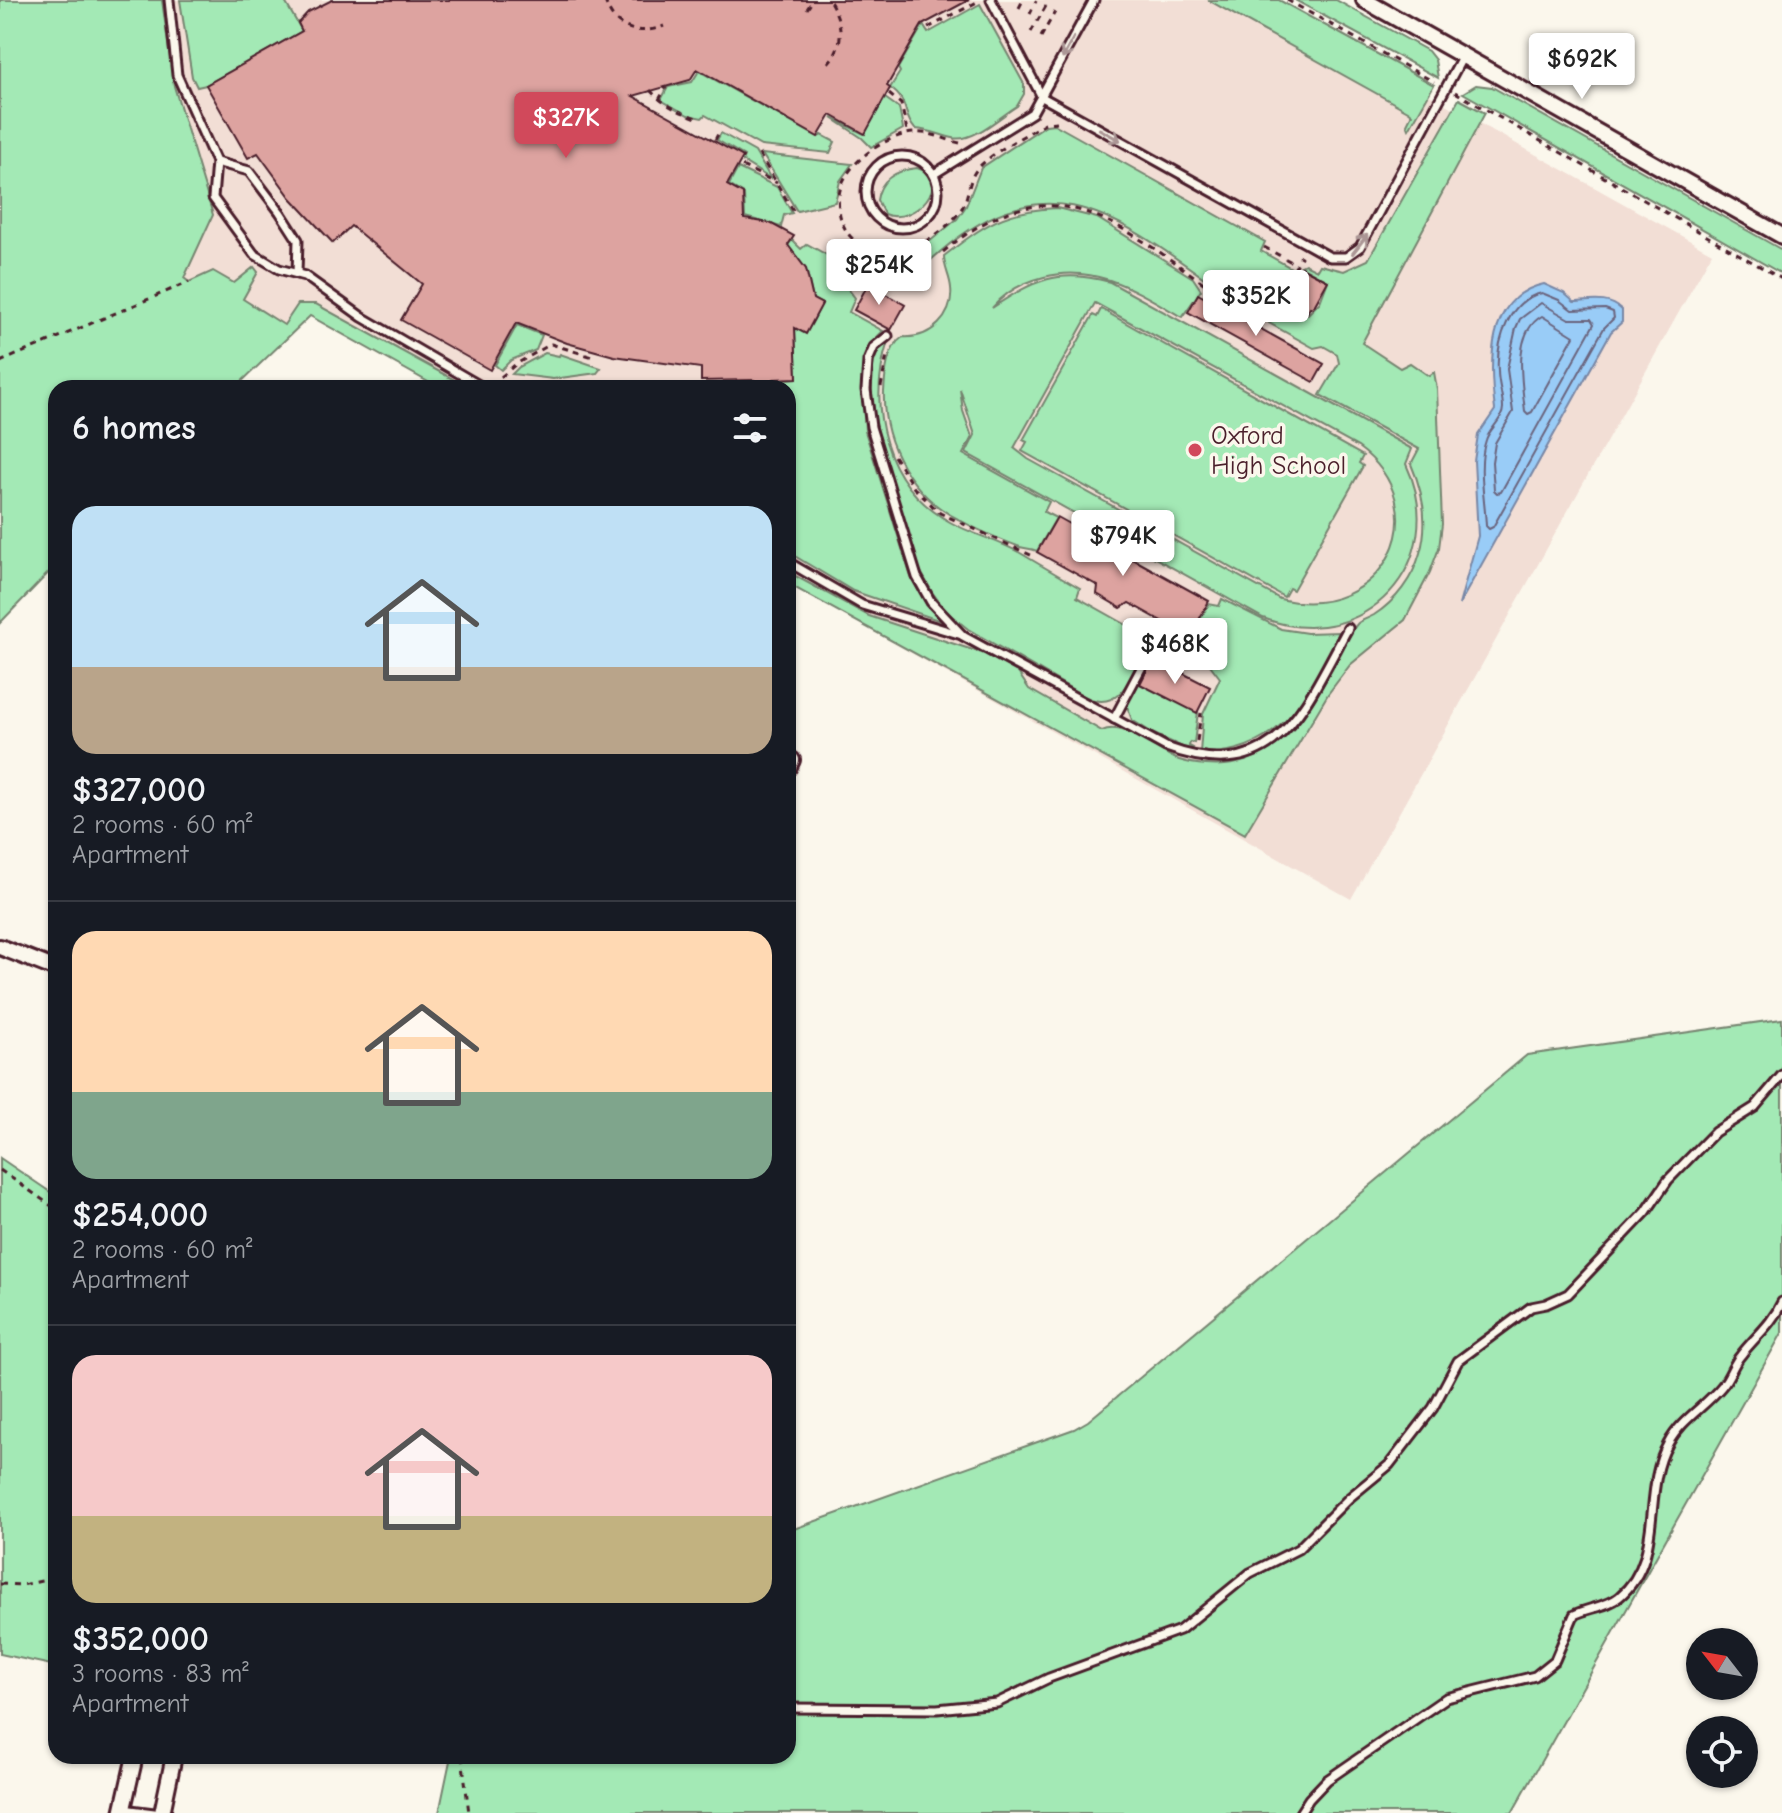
<!DOCTYPE html>
<html lang="en">
<head>
<meta charset="utf-8">
<style>
	:root { --surface:#171b24; --page:#20242c; --text:#f1f3f6; --muted:#9ea1a6; --line:#363941; --accent:#d1495b }
	body { margin:0; font-family:"Comic Neue",sans-serif; background:var(--page); color:var(--text); height:100vh; display:flex; flex-direction:column; font-size:30px; white-space:nowrap }
	* { box-sizing:border-box; margin:0 }
	p { font-size:26px; color:var(--muted) }
	.icon { flex:none; width:44px; height:44px; fill:none; stroke:currentColor; stroke-width:2; stroke-linecap:round; stroke-linejoin:round }
	.map { position:relative; flex:1; overflow:hidden }
	.panel { position:absolute; left:48px; top:380px; width:748px; height:1384px; display:flex; flex-direction:column; background:var(--surface); border-radius:24px; box-shadow:0 2px 6px #0004 }
	.panel>* { flex:none }
	.needle { width:52px; rotate:301deg }
	.fabs { position:absolute; left:1686px; top:1628px; display:grid; gap:16px }
	.fabs a { display:grid; place-items:center; width:72px; height:72px; border-radius:50%; background:var(--surface); box-shadow:0 2px 6px #0004; font-size:40px }
	.price { position:absolute; translate:-50% -68px; padding:0 18px; border-radius:8px; background:#fff; color:#222; font-size:26px; line-height:52px; filter:drop-shadow(0 2px 4px #0008) }
	.price::after { content:''; position:absolute; left:50%; top:48px; width:24px; height:18px; margin-left:-12px; background:inherit; clip-path:polygon(0 0,100% 0,50% 100%) }
	.price.selected { background:var(--accent); color:#fff }
	ul { padding:0; list-style:none }
	li { display:grid; align-content:center; gap:16px; height:424px; padding:0 24px }
	li+li { border-top:2px solid var(--line) }
	li span { display:grid; place-items:center; height:248px; border-radius:24px; color:#555 }
	li>.icon { margin-inline-start:auto }
	span .icon { width:144px; height:144px; fill:#fffc; stroke-width:1 }
	li b { font-size:34px }
	h2 { display:flex; justify-content:space-between; align-items:center; height:96px; padding:0 24px; font-size:34px }
	.map>svg:first-child { display:block }
	.built { fill:#f2ded5 }
	.green { fill:#a3e9b5; stroke:#768470; stroke-width:2; fill-rule:evenodd }
	.water { fill:#99ccf7; stroke:#7987a5; stroke-width:2 }
	.lines { fill:none; stroke-linecap:round; stroke-linejoin:round }
	.shore { stroke:#6a647d; stroke-width:2 }
	.building { fill:#dda3a0; stroke:#4a1f2b; stroke-width:2 }
	.lane-casing { stroke:#4a1f2b; stroke-width:13 }
	.street-casing { stroke:#4a1f2b; stroke-width:20 }
	.path { stroke:#4a1f2b; stroke-width:3; stroke-dasharray:6 6; stroke-linecap:butt }
	.lane { stroke:#fbf7ec; stroke-width:7 }
	.street { stroke:#fbf7ec; stroke-width:14 }
	.oneway { stroke:#ab9695 }
	.poi-dot { fill:#d1495b; stroke:#fbf7ec; stroke-width:3 }
	.labels { text-anchor:middle; stroke-width:7; stroke-linejoin:round; paint-order:stroke }
	.poi-label { font-size:26px; fill:#4a1f2b; stroke:#fbf7ec; text-anchor:start }
</style>
</head>
<body>
<div class="map">
<svg width="1782" height="1813" viewBox="0 0 1782 1813">
	<rect width="100%" height="100%" fill="#fbf7ec"/>
	<filter id="ink" filterUnits="userSpaceOnUse"><feTurbulence type="fractalNoise" baseFrequency=".0125" numOctaves="2"/><feDisplacementMap in="SourceGraphic" scale="16" xChannelSelector="R" yChannelSelector="G"/><feConvolveMatrix kernelMatrix="1 2 1 2 8 2 1 2 1" color-interpolation-filters="sRGB"/></filter>
	<g filter="url(#ink)">
		<!-- built -->
		<polygon class="built" points="0,0 1259,0 1712,253 1351,899 788,584 788,388 439,388 310,316 235,388 56,388 56,565"/>
		<!-- green -->
		<g class="green">
			<polygon points="0,0 162,0 174,86 213,215 184,278 189,282 213,271 234,283 254,267 258,272 243,299 284,325 298,304 316,304 469,388 439,388 310,316 235,388 56,388 56,565 0,623"/>
			<polygon points="180,0 284,0 302,31 206,85 197,87 192,77"/>
			<polygon points="1208,0 1279,0 1434,85 1409,129 1407,124 1412,114 1408,111"/>
			<polygon points="1295,0 1336,0 1428,51 1435,60 1438,78"/>
			<path d="M980,4L1024,84V94L1017,106C1002,115 973,143 953,138C940,135 930,130 915,129C902,115 910,101 890,88L900,72L898,68L923,25L928,33Z"/>
			<polygon points="699,71 818,137 822,135 835,142 830,153 761,146 705,115 702,118 688,115 661,100 668,87 692,82"/>
			<polygon points="1476,85 1492,87 1782,250 1782,274 1463,93"/>
			<polygon points="885,98 899,108 903,129 871,147 862,138 832,118 864,134"/>
			<path d="M1459,99L1485,113L1362,343L1400,368L1410,363L1429,376L1434,372L1437,389L1442,524L1439,548L1430,572L1405,620L1350,665L1328,694L1245,834L788,584V572L869,616L985,654L1017,671L1029,689L1102,731C1125,720 1157,752 1179,760C1195,765 1217,767 1233,764C1291,752 1314,701 1340,655C1345,646 1350,631 1358,623C1362,620 1369,618 1374,615C1396,601 1413,578 1420,553C1429,523 1423,492 1411,464L1419,449L1320,395L1339,363L1337,354L1323,346L1314,348L1269,323L1282,300L1308,314L1320,302L1328,281L1301,266L1305,264L1317,270L1320,265L1344,271L1368,260Z"/>
			<path d="M1054,124L1265,242L1261,251L1291,268L1262,319L1215,293L1211,283C1107,208 1040,161 931,260L916,258L918,251L957,219L966,206L981,168L1046,125Z"/>
			<polygon points="721,133 755,152 771,179 742,161 744,156 717,140"/>
			<polygon points="762,154 852,164 840,181 835,202 797,211"/>
			<polygon points="738,168 777,187 792,213 784,215 781,227 745,217 744,194 729,185"/>
			<path d="M917,168C955,179 915,227 884,214L877,200C880,179 897,170 917,168Z"/>
			<path d="M1057,208L1097,218L1193,278L1201,290L1182,317C1138,292 1096,263 1044,277C1024,282 1005,292 992,308C1034,280 1058,268 1110,282L1412,449L1406,464C1452,562 1364,657 1263,618L966,453L975,435L960,389L963,411L972,437L963,454L1049,502L1044,512L1056,518L1037,551C1030,548 1027,549 1020,547C999,539 977,530 958,519C912,496 882,443 884,392C885,374 887,347 903,337C931,339 954,316 951,288C950,276 944,268 944,256C984,225 1004,210 1057,208ZM1095,303L1358,447C1442,508 1383,624 1280,599L1028,459L1014,448Z"/>
			<polygon points="792,240 801,249 807,244 834,259 840,278 855,298 849,312 883,331 870,344 862,368 865,431 911,577 925,602 941,621 853,591 788,552 788,388 772,388 774,379 797,378 795,328 806,334 822,304 813,299 806,269 787,246"/>
			<polygon points="1101,309 1363,456 1359,463 1363,466 1293,590 1289,588 1284,597 1022,451 1027,442 1023,440 1093,315 1097,317"/>
			<polygon points="517,325 542,335 536,350 511,360 501,370 495,365"/>
			<path d="M888,341C867,408 884,485 950,522C973,535 1000,541 1022,554C1042,566 1061,577 1080,588L1077,597L1132,628L1146,648C1132,674 1121,714 1086,697L968,629L947,612L932,592L920,570C907,528 842,368 888,341Z"/>
			<polygon points="545,353 559,356 560,354 601,368 597,373 553,379 512,374 519,367"/>
			<path d="M1222,599L1281,629L1307,633L1339,632C1310,696 1279,756 1200,753L1203,714L1220,678L1195,645L1196,640L1190,637L1209,604L1219,606Z"/>
			<polygon points="1138,683 1198,712 1194,743 1190,742 1189,746 1193,748 1191,751 1154,734 1132,720 1127,706"/>
			<polygon points="1782,1019 1782,1333 1512,1813 439,1813 451,1756 788,1756 788,1531 1074,1429 1088,1421 1527,1055"/>
			<polygon points="0,1158 56,1196 56,1666 0,1654"/>
		</g>
		<!-- water -->
		<path class="water" d="M1544,284L1564,293L1574,302C1592,301 1609,297 1622,310V322L1611,332L1459,605L1478,536L1474,461L1478,435L1495,410C1489,364 1486,296 1544,284Z"/>
		<g class="lines">
			<!-- shore -->
			<g class="shore">
				<path d="M1542,293L1559,300L1572,310L1605,309L1613,312L1614,318L1604,328L1493,527L1489,529L1486,526C1485,499 1477,466 1486,440C1489,429 1503,420 1503,408C1503,396 1498,384 1498,371C1496,341 1509,299 1542,293Z"/>
				<polygon points="1541,303 1569,319 1591,319 1594,324 1501,492 1497,493 1494,490 1492,462 1495,443 1513,412 1507,369 1516,328 1520,319"/>
				<path d="M1542,316L1574,336L1532,412L1528,414L1525,411C1522,382 1512,333 1542,316Z"/>
			</g>
		</g>
		<!-- building -->
		<g class="building">
			<polygon points="332,0 969,0 922,25 887,86 890,88 865,134 831,115 818,137 697,69 690,80 633,96 743,157 727,185 743,194 744,219 770,223 794,236 788,245 806,269 813,299 822,304 806,334 795,328 797,378 774,379 774,387 754,387 754,380 701,381 701,368 614,356 567,343 516,323 490,370 401,320 422,284 351,226 333,243 291,198 258,153 248,158 206,85 302,31 298,23 308,12"/>
			<polygon points="1301,267 1328,281 1313,308 1310,307 1307,313 1280,299"/>
			<polygon points="868,284 905,305 891,330 854,310"/>
			<polygon points="1198,294 1324,364 1314,382 1188,312"/>
			<polygon points="1057,517 1209,601 1190,637 1129,603 1121,608 1097,594 1098,586 1037,552"/>
			<polygon points="1153,658 1210,687 1197,713 1140,684"/>
		</g>
		<g class="lines">
			<defs>
				<g id="lane">
					<polyline points="169,0 177,75 216,162 213,198 254,254 279,269 305,276 362,317 484,388"/>
					<polyline points="991,0 1042,97 1330,257 1346,257 1360,247 1463,56"/>
					<circle cx="902" cy="192" r="36"/>
					<polyline points="216,162 249,171 280,212 298,240 297,274"/>
					<polyline points="934,174 1032,113 1094,0"/>
					<path d="M888,336L874,347L868,361L866,390L871,427L917,577L931,602L963,636L1166,747C1277,788 1303,709 1348,628"/>
					<polyline points="788,562 862,605 962,635"/>
					<polyline points="1114,719 1147,657"/>
					<polyline points="788,1708 937,1709 997,1703 1049,1678 1180,1630 1250,1573 1298,1549 1349,1498 1389,1465 1433,1408 1458,1361 1531,1307 1546,1304 1568,1294 1646,1212 1668,1180 1715,1132 1755,1107 1782,1075"/>
					<polyline points="123,1809 154,1813"/>
					<path d="M1300,1813L1309,1799L1327,1780L1446,1698L1535,1676L1555,1660L1574,1615C1587,1608 1607,1607 1619,1597C1666,1558 1641,1492 1668,1444C1681,1419 1705,1407 1722,1386C1730,1377 1733,1364 1741,1355C1755,1337 1772,1324 1782,1302"/>
				</g>
				<g id="street">
					<polyline points="1364,0 1782,236"/>
					<polyline points="788,768 792,760"/>
					<polyline points="0,947 56,969"/>
					<polyline points="122,1813 135,1756"/>
					<polyline points="162,1813 174,1756"/>
				</g>
			</defs>
			<!-- lane casing -->
			<use href="#lane" class="lane-casing"/>
			<!-- street casing -->
			<use href="#street" class="street-casing"/>
			<!-- path -->
			<g class="path">
				<path d="M605,0C613,30 638,36 664,26"/>
				<polyline points="1287,0 1434,82"/>
				<polyline points="1019,8 1023,0"/>
				<polyline points="807,9 813,0"/>
				<polyline points="1030,14 1036,1"/>
				<polyline points="928,28 977,2"/>
				<polyline points="1031,32 1046,6"/>
				<polyline points="1041,37 1055,12"/>
				<path d="M828,63C846,44 842,20 829,0"/>
				<path d="M650,90C665,107 682,112 701,120"/>
				<polyline points="1455,92 1782,279"/>
				<polyline points="889,94 901,104 908,135"/>
				<polyline points="659,100 666,87"/>
				<polyline points="715,140 719,132"/>
				<path d="M960,143C945,140 930,131 913,133C885,136 847,162 840,190C836,206 840,224 850,236C881,270 938,243 960,211C970,198 967,178 979,167C997,149 1023,137 1045,123L1058,122"/>
				<polyline points="759,154 794,212"/>
				<polyline points="742,166 777,183"/>
				<polyline points="1264,247 1297,265"/>
				<path d="M943,252C1048,163 1111,218 1205,284"/>
				<polyline points="1265,321 1301,257 1299,256"/>
				<polyline points="0,362 189,282"/>
				<polyline points="501,377 516,364 551,344 596,358"/>
				<polyline points="881,387 887,355"/>
				<polyline points="894,456 914,488 940,513 1035,557"/>
				<polyline points="1197,741 1201,713"/>
				<polyline points="0,1170 56,1209"/>
				<polyline points="0,1584 22,1585 56,1578"/>
				<polyline points="462,1756 469,1813"/>
			</g>
			<!-- lane -->
			<use href="#lane" class="lane"/>
			<!-- street -->
			<use href="#street" class="street"/>
		</g>
		<!-- one-way arrows -->
		<defs><path id="oneway-shaft" d="M-6 0H5M1.5-3L5.5 0L1.5 3" fill="none" stroke-width="1.6" stroke-linecap="round" stroke-linejoin="round" transform="scale(2)"/></defs>
		<g class="oneway">
			<use href="#oneway-shaft" transform="translate(1068 48) rotate(118)"/>
			<use href="#oneway-shaft" transform="translate(1110 135) rotate(29)"/>
			<use href="#oneway-shaft" transform="translate(1360 244) rotate(-52)"/>
		</g>
	</g>
	<!-- markers -->
	<circle class="poi-dot" cx="1195" cy="450" r="8"/>
	<g class="labels">
		<!-- poi labels -->
		<g class="poi-label">
			<text x="1211" y="444">Oxford<tspan x="1211" dy="30">High School</tspan></text>
		</g>
	</g>
</svg>
<div class="fabs">
<a><svg class="needle" viewBox="-14 -14 28 28"><path d="M0-13l5 13h-10z" fill="#e53935"/><path d="M0 13l5-13h-10z" fill="#9ea1a6"/></svg></a>
<a><svg class="icon" aria-label="locate" viewBox="0 0 24 24"><circle cx="12" cy="12" r="6"/><path d="M12 2v4M12 18v4M2 12h4M18 12h4"/></svg></a>
</div>
<b class="price" style="left:1582px;top:101px">$692K</b>
<b class="price selected" style="left:566px;top:160px">$327K</b>
<b class="price" style="left:879px;top:307px">$254K</b>
<b class="price" style="left:1256px;top:338px">$352K</b>
<b class="price" style="left:1123px;top:578px">$794K</b>
<b class="price" style="left:1175px;top:686px">$468K</b>
<section class="panel">
<h2>6 homes<svg class="icon" aria-label="filters" viewBox="0 0 24 24"><path d="M4 7h16M4 17h16"/><circle cx="9" cy="7" r="2"/><circle cx="15" cy="17" r="2"/></svg></h2>
<ul>
<li><span style="background:linear-gradient(#bfe0f5 65%,#b9a48a 0)"><svg class="icon" aria-label="home" viewBox="0 0 24 24"><path d="M3 11l9-7 9 7M6 9v11h12V9"/></svg></span><div><b>$327,000</b><p>2 rooms · 60 m²</p><p>Apartment</p></div></li>
<li><span style="background:linear-gradient(#ffd9b3 65%,#7fa58c 0)"><svg class="icon" aria-label="home" viewBox="0 0 24 24"><path d="M3 11l9-7 9 7M6 9v11h12V9"/></svg></span><div><b>$254,000</b><p>2 rooms · 60 m²</p><p>Apartment</p></div></li>
<li><span style="background:linear-gradient(#f6c9c9 65%,#c2b280 0)"><svg class="icon" aria-label="home" viewBox="0 0 24 24"><path d="M3 11l9-7 9 7M6 9v11h12V9"/></svg></span><div><b>$352,000</b><p>3 rooms · 83 m²</p><p>Apartment</p></div></li>
</ul>
</section>
</div>
</body>
</html>
